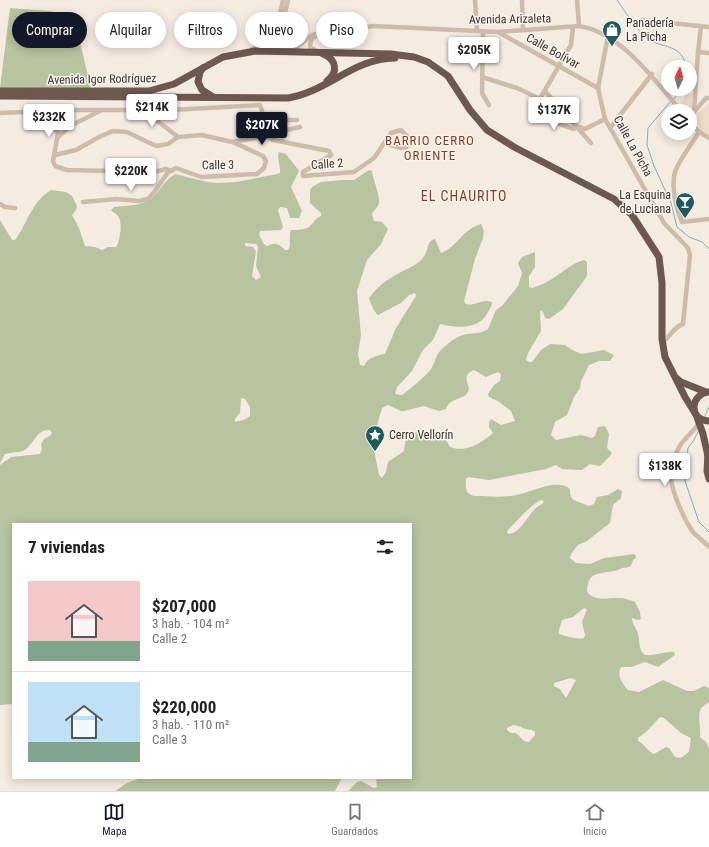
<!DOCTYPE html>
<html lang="es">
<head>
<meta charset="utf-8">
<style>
	:root { --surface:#fff; --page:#f2f2f2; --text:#202124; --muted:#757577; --line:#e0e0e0; --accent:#111827 }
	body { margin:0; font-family:"Roboto Condensed",sans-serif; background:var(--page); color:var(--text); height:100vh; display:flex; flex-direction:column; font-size:15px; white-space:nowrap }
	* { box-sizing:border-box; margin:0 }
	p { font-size:13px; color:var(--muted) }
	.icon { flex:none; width:22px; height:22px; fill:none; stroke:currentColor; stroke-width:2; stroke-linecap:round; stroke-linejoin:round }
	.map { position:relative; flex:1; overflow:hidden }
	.sheet { position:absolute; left:12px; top:523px; width:400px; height:256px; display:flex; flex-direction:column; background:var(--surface); border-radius:0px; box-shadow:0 2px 10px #0003 }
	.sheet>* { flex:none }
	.guide { position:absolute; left:12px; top:12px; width:400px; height:36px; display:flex; gap:8px }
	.needle { width:26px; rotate:5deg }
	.fabs { position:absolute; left:661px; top:60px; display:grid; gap:8px }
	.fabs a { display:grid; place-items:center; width:36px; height:36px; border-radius:50%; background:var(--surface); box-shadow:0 2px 10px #0003; font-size:20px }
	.price { position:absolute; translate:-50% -34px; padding:0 9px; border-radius:4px; background:#fff; color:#222; font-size:13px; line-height:26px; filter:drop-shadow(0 1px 2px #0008) }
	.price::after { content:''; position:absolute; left:50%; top:24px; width:12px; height:9px; margin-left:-6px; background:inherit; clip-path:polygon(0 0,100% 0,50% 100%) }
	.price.active { background:var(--accent); color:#fff }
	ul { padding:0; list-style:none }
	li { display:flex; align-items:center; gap:12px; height:100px; padding:0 16px }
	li+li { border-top:1px solid var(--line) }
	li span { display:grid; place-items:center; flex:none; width:112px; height:80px; border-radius:0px; color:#555 }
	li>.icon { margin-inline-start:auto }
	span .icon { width:48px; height:48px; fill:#fffc; stroke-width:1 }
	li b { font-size:17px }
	h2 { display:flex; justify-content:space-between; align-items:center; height:48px; padding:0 16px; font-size:17px }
	.pill { padding:0 14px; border-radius:18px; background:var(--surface); box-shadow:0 2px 10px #0003; font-size:14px; line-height:36px }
	.pill.active { background:var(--accent); color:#fff }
	.menu { display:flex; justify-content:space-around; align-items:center; height:56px; border-top:1px solid var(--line); background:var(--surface); font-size:11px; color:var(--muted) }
	.menu a { display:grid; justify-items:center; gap:2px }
	.menu .active { color:var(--accent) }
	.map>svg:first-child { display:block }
	.green { fill:#b8c4a0; fill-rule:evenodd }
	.plaza { fill:#ecdcc8 }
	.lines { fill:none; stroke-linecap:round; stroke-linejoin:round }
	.stream { stroke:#7fb0b2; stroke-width:1 }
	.minor { stroke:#cdbbac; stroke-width:4.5 }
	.trunk { stroke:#6c584f; stroke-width:7 }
	.labels { text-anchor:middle; stroke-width:3; stroke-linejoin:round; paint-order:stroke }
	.street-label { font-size:12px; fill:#3b302b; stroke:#fbf5ee }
	.poi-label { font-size:12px; fill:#3b302b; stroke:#fbf5ee; text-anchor:start }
	.neighbourhood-label { font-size:13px; letter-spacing:1px; fill:#8c3b22; stroke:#fbf5ee }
	.quarter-label { font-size:14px; letter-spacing:1px; fill:#8c3b22; stroke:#fbf5ee }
</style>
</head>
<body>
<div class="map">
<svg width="709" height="791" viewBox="0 0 709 791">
	<rect width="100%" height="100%" fill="#f4ebe1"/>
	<!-- green -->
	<g class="green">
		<polygon points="10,8 50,11 64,15 76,26 91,88 0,88"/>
		<path d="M279,152L286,154C288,157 298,169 299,171L291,187L302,211L299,218H290L287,208L280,207L278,210L283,227L281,230L260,231L259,235L264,244L267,246C276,242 278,243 285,250H288C292,244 288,237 291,230C297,230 307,230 311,225C315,221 315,219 321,216V213L310,203V190L312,187L321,182L343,180H354L369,170L372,171C373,180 380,195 379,203C378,207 373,211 372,214L374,221L382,222L388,229L381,244L367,260L357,291L361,335L358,354L360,365L364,366C369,357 375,356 385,354L396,328L416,296L415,293L409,295L401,303L378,315C375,313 370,303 369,298C378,285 391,277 405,270C411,267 416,265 421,260C430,252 425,241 435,239L441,253C457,247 464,228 481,224L484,231L483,238L475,259L464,301L466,304C475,307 481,298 492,302C492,307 489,309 487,314C478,330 455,328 440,324L433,340L423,350L412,371L397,387L395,394L402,395C406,393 430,372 431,369C435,363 436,354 441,350C448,343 458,335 467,334C476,333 480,334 488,329L496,310L502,306L518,286L522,273L518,263L522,257L535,252V267L529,276V287L532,288C539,286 546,283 552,279C563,272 572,263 584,260L587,262V276L563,309L549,319L545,318L543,312L540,310L541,331L528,353L526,360L529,362H532L541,350L550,344L565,345L572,350L582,354L604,350L614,355L610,361H599L589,365L581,381L580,388L574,397L567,415L555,422L551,435L556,440L581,435L592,438L595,436L598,427L605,426L609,434L607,448L612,453L610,456L600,466L590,464L582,470L562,469L556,465L546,469L489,480L468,477L466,479C466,482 465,488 467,491C470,497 477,496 483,496C495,497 505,497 517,495C532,492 557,478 570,489C569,503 578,500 588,506L594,504L597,497L608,495L618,489L622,491L621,498L613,505L610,523L587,541L578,545L571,554L570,558L576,563L590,564L604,558L635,554L636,558L633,560L631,566C628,568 625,567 622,568C619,569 617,571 613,571C598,574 588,572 587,591C593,602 609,598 619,598C624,598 630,600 635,602L640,612L641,619L638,620L632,618C632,623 636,628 638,633C640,641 638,650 645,655C655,656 667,651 674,652L675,655L658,667L645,662L631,667H621C616,677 623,683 628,690L639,692L663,680L687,691H694L704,686L709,688V702L701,708C697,717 701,727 700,737L707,743L709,749V791H348L357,782L361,781L374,788L377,787L376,778H411V524H13V704L0,705V465L11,457L40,454L42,449L41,444L44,439L50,436L52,433L50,430C37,429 35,442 26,449C21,453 12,452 5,454L0,463V220L12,240H15C27,224 32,201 51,190L66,192L72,196L77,206L76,210L72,215L79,228L85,246L95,247L102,250L108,247H116C120,242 123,221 118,216C116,213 113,213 111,210L114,207C127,205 142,207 153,197C161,189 165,180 175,174L207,182L218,183L237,182L277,174L280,173C281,165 276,159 279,152ZM246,243L256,244L258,247L256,266L261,277L256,280L252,276L256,251L253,247L245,246V244ZM474,370L486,377L498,372L501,374L500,381L494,385L488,394L489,397L498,401L511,411L515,421L501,425L491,419L489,422V427L493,433C482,443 465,453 450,447L444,437H434L419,432L412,433L406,438L404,451L388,462L386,472L382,478L379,475L374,450V436L382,408L388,405L401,411H404L424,406L439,411L446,409C451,395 467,402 469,388C466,380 464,374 474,370ZM241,398L245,399L250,407V416L244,420L235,422V419L240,413ZM542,500L544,502C542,505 539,505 536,508C528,515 520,534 508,534L507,531C514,524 534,501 542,500ZM584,608L587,609L582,622L585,635L584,638C578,640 566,636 559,634V630L562,620L573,617ZM571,678L576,680L566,698L560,689L554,686V683ZM660,717L664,718L681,733L691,738L689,752L681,758L675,757L669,748L666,747L654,754C647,751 645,744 638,741V738L646,732ZM513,725C522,726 524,730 532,730L535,732V735L529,742L524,741L516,733H511L507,730V728Z"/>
		<polygon points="141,778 342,778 335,791 115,791 127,783"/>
	</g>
	<!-- plaza -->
	<g class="plaza">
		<polygon points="686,93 693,94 692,108 688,111 685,111 681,105"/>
		<polygon points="709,103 709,136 702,132 696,122 697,113"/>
	</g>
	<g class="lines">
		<!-- stream -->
		<g class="stream">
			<path d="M617,0C623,9 640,34 648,39C663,49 682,43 686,67"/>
			<polyline points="674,99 681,89"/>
			<polyline points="671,101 648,128 647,145 654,166 671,203 677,227 689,237 702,242 709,249"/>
			<polyline points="705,416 709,407"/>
			<polyline points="699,430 694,440 688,448 685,481 699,522 709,532"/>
		</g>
		<!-- minor -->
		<g class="minor">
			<path d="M288,0C283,24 275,32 292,52L310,36L322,32L374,26L498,32L579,26C621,32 655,81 681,111"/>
			<polyline points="475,0 477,31"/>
			<polyline points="522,0 523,30"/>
			<polyline points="577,0 579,26"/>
			<polyline points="641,20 709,27"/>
			<path d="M573,27L571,45L538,102C549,120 553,123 574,129L576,126L585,129L605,119"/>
			<polyline points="483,31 482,93 489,105"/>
			<polyline points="498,32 598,88"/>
			<polyline points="317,35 311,40 310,47 318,52"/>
			<path d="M608,36L598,88L605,119L664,223L688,248L690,255L683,324C674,327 672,334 665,340L662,339"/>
			<path d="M252,49C277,40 278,23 283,0"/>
			<polyline points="698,52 709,53"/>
			<polyline points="482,77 517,88 540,99"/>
			<polyline points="545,91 591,143"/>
			<polyline points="31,112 47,118 58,133 53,161 55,166 67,170 154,172 166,169 171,171 176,168 201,177 257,174 264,168 266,161 263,156 233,142"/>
			<path d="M137,112C152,115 166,128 178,137"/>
			<polyline points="694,112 706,98 709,98"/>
			<path d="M0,113L79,110H171L260,105C265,115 262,123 259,133"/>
			<polyline points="690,117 694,112 698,52 701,26"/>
			<polyline points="263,120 297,120"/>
			<polyline points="690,121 698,131 709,138"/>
			<polyline points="610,128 652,74"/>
			<path d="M699,132C693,142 678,162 675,172C671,188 676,208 682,222L709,219"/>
			<polyline points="58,137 70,126 100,111"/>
			<polyline points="267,137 278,132 300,127"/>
			<polyline points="55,155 76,150 101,136 113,131 127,132 156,146 168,144 178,137 202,135 232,142 255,138 259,133 273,140 329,151 331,155 303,172 303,176 354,172 374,158 391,133 401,130 408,137 407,147 401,148 384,143"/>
			<polyline points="83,202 116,199 139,201 148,199 155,191 168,172 171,171"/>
			<polyline points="0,204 5,207 15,208"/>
			<path d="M699,423C694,431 686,437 681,444C675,453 671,467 671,477C671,491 685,521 693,532C698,537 704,542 709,547"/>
		</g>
		<!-- trunk -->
		<g class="trunk">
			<path d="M323,54C336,59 339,72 327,81"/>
			<polyline points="203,68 200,72 198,82 202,90 213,97"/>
			<polyline points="0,91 149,91 174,84 223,57 255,51 391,54 414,57 428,62 448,76 470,110 487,130 514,147 614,199 632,215 659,257 662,283 662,339 665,357 685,397 695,413"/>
			<path d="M0,96L288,98C327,92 354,58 395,58"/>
			<polyline points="676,378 681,382 706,392"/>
			<path d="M709,392C691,393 687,420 709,421"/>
			<polyline points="697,417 703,434 708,456"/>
			<polyline points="708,453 707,471 709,479"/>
		</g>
	</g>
	<!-- icons -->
	<defs>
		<symbol id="shop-pin" viewBox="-11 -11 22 30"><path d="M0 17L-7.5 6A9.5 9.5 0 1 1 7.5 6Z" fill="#1f5a5e" stroke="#fbf5ee"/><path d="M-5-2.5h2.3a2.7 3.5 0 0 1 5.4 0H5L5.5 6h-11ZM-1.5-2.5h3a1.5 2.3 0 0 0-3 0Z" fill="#fff"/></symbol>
		<symbol id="bar-pin" viewBox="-11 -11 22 30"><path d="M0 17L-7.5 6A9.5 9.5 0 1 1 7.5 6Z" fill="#1f5a5e" stroke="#fbf5ee"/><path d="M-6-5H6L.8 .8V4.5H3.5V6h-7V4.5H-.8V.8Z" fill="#fff"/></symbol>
		<symbol id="sight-pin" viewBox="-11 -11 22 30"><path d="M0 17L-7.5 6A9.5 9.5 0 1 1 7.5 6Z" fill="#1f5a5e" stroke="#fbf5ee"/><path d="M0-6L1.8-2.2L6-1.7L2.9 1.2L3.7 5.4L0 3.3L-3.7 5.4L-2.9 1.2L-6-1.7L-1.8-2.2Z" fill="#fff"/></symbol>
	</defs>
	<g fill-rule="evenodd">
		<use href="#shop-pin" x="601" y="19" width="22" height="30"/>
		<use href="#bar-pin" x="674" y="191" width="22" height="30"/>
		<use href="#sight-pin" x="364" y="424" width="22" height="30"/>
	</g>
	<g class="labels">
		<!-- street labels -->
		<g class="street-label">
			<text transform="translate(510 19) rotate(-1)" y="4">Avenida Arizaleta</text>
			<text transform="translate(553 51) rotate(29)" y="4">Calle Bolívar</text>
			<text transform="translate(102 79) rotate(-1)" y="4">Avenida Igor Rodríguez</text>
			<text transform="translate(633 146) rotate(61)" y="4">Calle La Picha</text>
			<text transform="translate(327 164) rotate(-4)" y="4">Calle 2</text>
			<text transform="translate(218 165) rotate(-1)" y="4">Calle 3</text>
		</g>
		<!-- poi labels -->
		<g class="poi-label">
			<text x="626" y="27">Panadería<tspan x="626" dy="14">La Picha</tspan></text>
			<text x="671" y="199" text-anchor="end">La Esquina<tspan x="671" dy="14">de Luciana</tspan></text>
			<text x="389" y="439">Cerro Vellorín</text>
		</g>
		<!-- neighbourhood labels -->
		<g class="neighbourhood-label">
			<text x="430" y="145">BARRIO CERRO<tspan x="430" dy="15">ORIENTE</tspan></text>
		</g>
		<!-- quarter labels -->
		<g class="quarter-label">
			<text x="464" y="201">EL CHAURITO</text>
		</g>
	</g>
</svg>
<div class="fabs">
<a><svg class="needle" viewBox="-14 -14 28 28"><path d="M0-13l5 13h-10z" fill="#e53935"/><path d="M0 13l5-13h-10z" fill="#757577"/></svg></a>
<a><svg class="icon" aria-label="layers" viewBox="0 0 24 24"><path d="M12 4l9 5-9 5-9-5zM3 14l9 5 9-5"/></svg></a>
</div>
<b class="price" style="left:474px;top:71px">$205K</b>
<b class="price" style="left:152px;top:128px">$214K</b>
<b class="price" style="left:554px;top:131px">$137K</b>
<b class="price" style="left:49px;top:138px">$232K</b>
<b class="price active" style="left:262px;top:146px">$207K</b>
<b class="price" style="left:131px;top:192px">$220K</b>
<b class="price" style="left:665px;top:487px">$138K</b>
<div class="guide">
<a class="pill active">Comprar</a>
<a class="pill">Alquilar</a>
<a class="pill">Filtros</a>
<a class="pill">Nuevo</a>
<a class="pill">Piso</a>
</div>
<section class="sheet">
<h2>7 viviendas<svg class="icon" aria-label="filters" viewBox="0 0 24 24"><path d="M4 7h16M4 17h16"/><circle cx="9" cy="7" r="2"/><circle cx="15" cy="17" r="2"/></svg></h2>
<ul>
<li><span style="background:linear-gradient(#f6c9c9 75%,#7fa58c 0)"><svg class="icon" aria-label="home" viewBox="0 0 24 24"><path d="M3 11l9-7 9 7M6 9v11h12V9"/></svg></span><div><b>$207,000</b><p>3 hab. · 104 m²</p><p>Calle 2</p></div></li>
<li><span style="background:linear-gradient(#bfe0f5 75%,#7fa58c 0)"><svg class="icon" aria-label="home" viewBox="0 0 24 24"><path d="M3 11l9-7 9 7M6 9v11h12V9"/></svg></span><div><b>$220,000</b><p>3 hab. · 110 m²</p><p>Calle 3</p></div></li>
</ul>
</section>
</div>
<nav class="menu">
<a class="active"><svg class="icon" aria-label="map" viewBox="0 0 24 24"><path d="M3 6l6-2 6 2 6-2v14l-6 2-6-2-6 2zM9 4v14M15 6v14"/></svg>Mapa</a>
<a><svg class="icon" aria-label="saved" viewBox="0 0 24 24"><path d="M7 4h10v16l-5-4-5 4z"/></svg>Guardados</a>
<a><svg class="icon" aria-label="home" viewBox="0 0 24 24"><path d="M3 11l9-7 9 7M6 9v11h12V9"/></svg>Inicio</a>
</nav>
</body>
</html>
